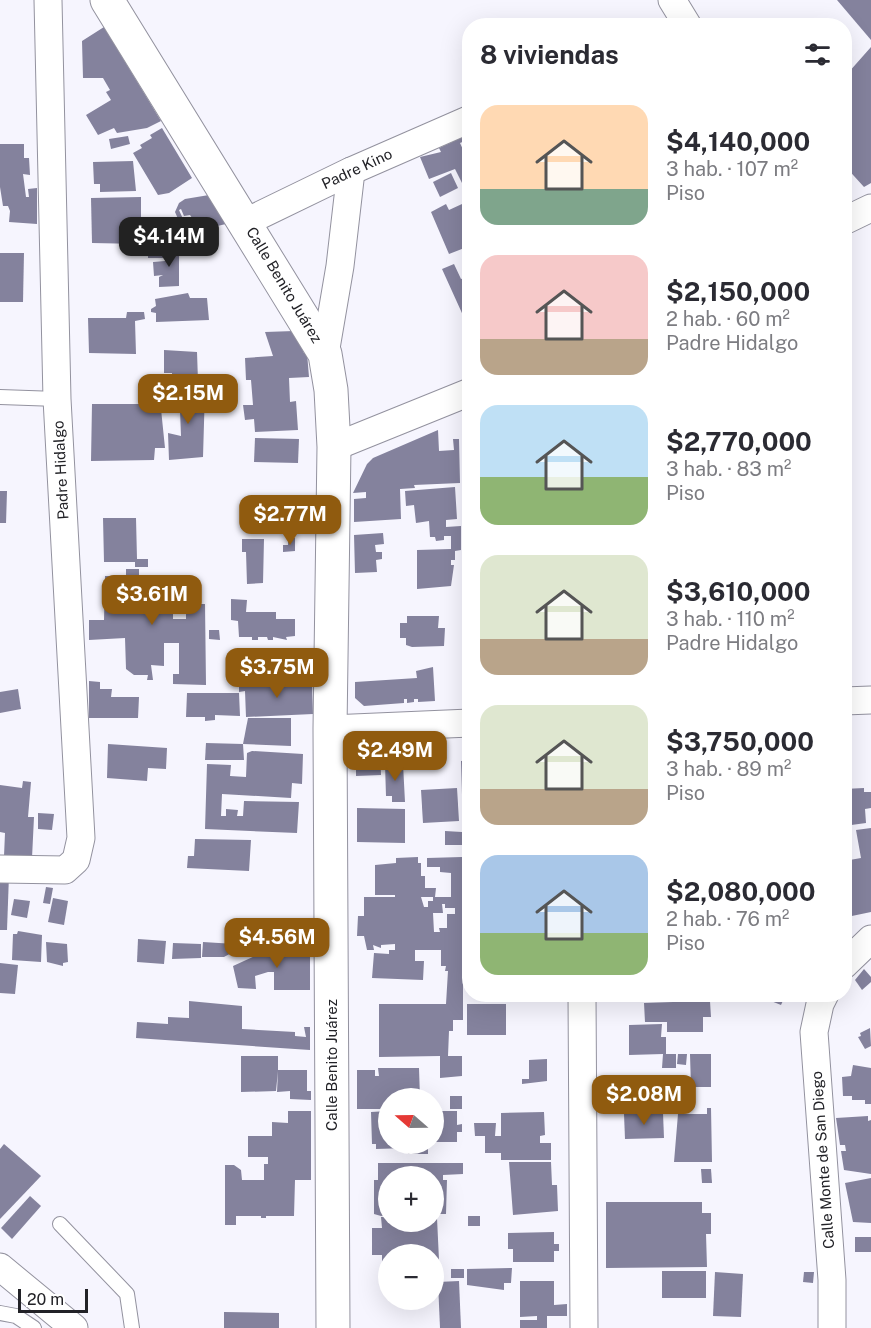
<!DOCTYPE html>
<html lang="es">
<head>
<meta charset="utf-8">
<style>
	:root { --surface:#fff; --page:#f7f7f7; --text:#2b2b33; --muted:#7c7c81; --accent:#905b0f }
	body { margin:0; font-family:"Public Sans",sans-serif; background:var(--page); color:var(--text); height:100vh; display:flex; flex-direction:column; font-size:22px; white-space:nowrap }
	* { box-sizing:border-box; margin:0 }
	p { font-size:20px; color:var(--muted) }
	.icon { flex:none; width:33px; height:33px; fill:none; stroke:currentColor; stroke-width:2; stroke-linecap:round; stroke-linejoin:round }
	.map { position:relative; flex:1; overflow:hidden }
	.side { position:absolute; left:462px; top:18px; width:390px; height:984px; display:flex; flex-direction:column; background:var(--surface); border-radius:24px; box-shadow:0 6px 24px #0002 }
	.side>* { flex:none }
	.needle { width:39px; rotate:290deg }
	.fabs { position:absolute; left:378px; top:1088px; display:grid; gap:12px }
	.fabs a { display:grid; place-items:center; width:66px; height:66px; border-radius:50%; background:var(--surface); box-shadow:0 6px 24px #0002; font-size:30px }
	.scale { position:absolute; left:18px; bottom:15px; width:70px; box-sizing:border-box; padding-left:6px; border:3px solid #222227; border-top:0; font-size:16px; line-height:21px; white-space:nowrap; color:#222227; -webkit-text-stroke:4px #fff; paint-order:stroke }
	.price { position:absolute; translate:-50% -51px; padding:0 14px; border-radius:12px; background:var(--accent); color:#fff; font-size:20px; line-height:39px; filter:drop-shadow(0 2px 3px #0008) }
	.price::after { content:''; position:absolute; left:50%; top:36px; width:18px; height:14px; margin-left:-9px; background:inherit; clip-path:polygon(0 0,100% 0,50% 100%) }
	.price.on { background:#222; color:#fff }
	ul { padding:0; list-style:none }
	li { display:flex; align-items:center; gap:18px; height:150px; padding:0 18px }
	li span { display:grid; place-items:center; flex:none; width:168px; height:120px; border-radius:18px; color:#555 }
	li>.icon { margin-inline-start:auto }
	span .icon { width:72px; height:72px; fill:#fffc; stroke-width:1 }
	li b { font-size:26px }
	h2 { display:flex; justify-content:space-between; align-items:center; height:72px; padding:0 18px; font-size:26px }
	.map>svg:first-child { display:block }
	.building { fill:#84829d; fill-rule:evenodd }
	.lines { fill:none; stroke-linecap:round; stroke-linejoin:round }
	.service-casing { stroke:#93929f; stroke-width:16 }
	.minor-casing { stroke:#93929f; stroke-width:29 }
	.tertiary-casing { stroke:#93929f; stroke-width:35 }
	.service { stroke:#fff; stroke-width:14 }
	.minor { stroke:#fff; stroke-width:27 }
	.tertiary { stroke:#fff; stroke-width:33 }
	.labels { text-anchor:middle; stroke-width:4.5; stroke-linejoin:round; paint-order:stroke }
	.street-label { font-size:15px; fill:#222227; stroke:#fff }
</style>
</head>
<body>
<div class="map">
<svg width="871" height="1328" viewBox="0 0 871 1328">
	<rect width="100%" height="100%" fill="#f6f5fe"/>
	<!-- building -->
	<g class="building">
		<polygon points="837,0 871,0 871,40"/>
		<polygon points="104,27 161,121 147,128 117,133 114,128 98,135 86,115 111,100 106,92 110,90 103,78 83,78 82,41"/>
		<polygon points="871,47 871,183 864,187 844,165 844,69 848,73"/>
		<polygon points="162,128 192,178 169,193 158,195 133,153 142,148 140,145 152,138 150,135"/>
		<polygon points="128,136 130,144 111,149 109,139"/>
		<polygon points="465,136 467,140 460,143 465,154 470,152 470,199 455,169 429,179 420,157 441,152 439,148"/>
		<polygon points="0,144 24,144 24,158 29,158 30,175 23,174 26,197 29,197 28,189 37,188 37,224 9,222 10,211 8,206 3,206 0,187"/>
		<polygon points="133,161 136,191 100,192 100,184 94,184 93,162"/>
		<polygon points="451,173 458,188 440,197 433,182"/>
		<polygon points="209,195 226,224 213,227 210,221 197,225 190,215 184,216 181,209 179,210 183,219 179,221 175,212 179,203 185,199"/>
		<polygon points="141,197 141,244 92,243 91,198"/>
		<polygon points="446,204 449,210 462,204 470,220 467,247 449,254 431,212"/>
		<polygon points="162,245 163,258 148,258 148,246"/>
		<polygon points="165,245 179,245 179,286 159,287 159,277 163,275 154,276 153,262 165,261"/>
		<polygon points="0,253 24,253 23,302 0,302"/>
		<polygon points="454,264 461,279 468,277 470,280 467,293 470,320 466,322 442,269"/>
		<polygon points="188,293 190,298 207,298 209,320 156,322 156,313 151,312 151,309 156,306 155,299"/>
		<polygon points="127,312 144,312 145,319 135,321 136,354 89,353 88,318 126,318"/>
		<polygon points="294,331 304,353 307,353 309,377 289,378 290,402 296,401 298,430 255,432 254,419 245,420 243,405 253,405 251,380 246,380 245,358 273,356 265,332"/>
		<polygon points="164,350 197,352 198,381 172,380 172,373 164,373"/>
		<polygon points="189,389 205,389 203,457 169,460 168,433 181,436 180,410 185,410 185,405 165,404 165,393 189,393"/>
		<polygon points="92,404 154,404 154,409 161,409 165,448 155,448 154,460 91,461"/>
		<polygon points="438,430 439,451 454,450 453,439 459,439 460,483 414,485 415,488 400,489 401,519 354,522 354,499 366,498 366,492 353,493 367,464 373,458"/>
		<polygon points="255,438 299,439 298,463 254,462"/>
		<polygon points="455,487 457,519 446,520 446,527 461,526 461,550 455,551 455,560 451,560 451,565 454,565 451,586 417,589 417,550 451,549 451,536 444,536 444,540 436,541 435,537 430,537 429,521 416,523 414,505 406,506 405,491"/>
		<polygon points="0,491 7,491 6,523 0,523"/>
		<polygon points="103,518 136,518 137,559 148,559 148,567 135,567 135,562 104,562"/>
		<polygon points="383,533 384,544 375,545 376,552 382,552 382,559 376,560 377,572 355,573 354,535"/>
		<polygon points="288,538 295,538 295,551 283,552 283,545 288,545"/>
		<polygon points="242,539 264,539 263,583 247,584 246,552 242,552"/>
		<polygon points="126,569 139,569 139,576 171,576 170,601 173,601 173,619 186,619 186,609 197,609 197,604 205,604 206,685 173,684 173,674 179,674 179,643 164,643 164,666 151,665 153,680 147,680 148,675 134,675 126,669 125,638 89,640 89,620 104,620 105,576 126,576"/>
		<polygon points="231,599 247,600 246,612 276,612 276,619 295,619 295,636 286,637 287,640 273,637 273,640 268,640 267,637 258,637 258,640 252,640 252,637 239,637 238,621 231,620"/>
		<polygon points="407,616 439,616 438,628 445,628 444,646 412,647 406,645 406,638 400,638 400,623 407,623"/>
		<polygon points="209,630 219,630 220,640 209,639"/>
		<polygon points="433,667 435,701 418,702 418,699 414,699 414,702 407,703 407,699 404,699 404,703 364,706 355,698 355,682 417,678 416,671"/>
		<polygon points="239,679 248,679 248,684 312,683 313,714 246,717 245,691 239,692"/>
		<polygon points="89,681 100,682 100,689 112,689 111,697 139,697 138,718 89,718"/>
		<polygon points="18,689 21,709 0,713 0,692"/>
		<polygon points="187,693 239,693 240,716 215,715 215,720 205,721 205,717 186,717"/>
		<polygon points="248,718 291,718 291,746 243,744"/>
		<polygon points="206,743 243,744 244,760 205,760"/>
		<polygon points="108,744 167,748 166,769 148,768 147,781 107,778"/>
		<polygon points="380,747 381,775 356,776 356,749"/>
		<polygon points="252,751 303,754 302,784 292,783 291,798 222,794 221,816 226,816 226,809 238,810 237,816 243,816 244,801 299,802 297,833 205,829 207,764 231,765 230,776 246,777 247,753"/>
		<polygon points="470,760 470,793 462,794 461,761"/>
		<polygon points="385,764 403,764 405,802 392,802 392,796 386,796"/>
		<polygon points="23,781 31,782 28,817 34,817 32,858 4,856 5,833 0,832 0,785 22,788"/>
		<polygon points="457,788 459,821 423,823 421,790"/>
		<polygon points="864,788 864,792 871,792 871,808 865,809 866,823 844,826 844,789"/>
		<polygon points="357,808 405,809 405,843 357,842"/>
		<polygon points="38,813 54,814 52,830 38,829"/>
		<polygon points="871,828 871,912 847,917 844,861 861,858 856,830"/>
		<polygon points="445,831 462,832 462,845 445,845"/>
		<polygon points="195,839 251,840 249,871 187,868 188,856 194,856"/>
		<path d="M418,857V863H421V876H425V888H436L435,897H421L424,907H428V901H433V897H451V873L440,872V867H427V858L462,857L463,908H470V922H463V927H470V951H463V953H470V974H463V1020H453V1031H449L448,1056H462V1076L440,1078V1056L379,1057V1004H446L448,971H445L446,966H441V950H415V961H424L423,980L372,978L374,953L389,954V950H395V944L381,945V948L373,945L374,950H367L364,936H357L358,916H364V897H395V895H375V865L396,863V858ZM442,904H445V908H455V914H447V928H439L440,932H434L433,913H443Z"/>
		<polygon points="0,875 9,875 7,930 0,930"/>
		<polygon points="46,887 53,888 50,904 43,903"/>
		<polygon points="53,898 68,901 64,925 48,922"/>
		<polygon points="14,899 30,901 27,918 11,915"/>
		<polygon points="18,931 42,935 41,962 12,960 13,934 17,934"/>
		<polygon points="138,939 166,941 164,964 137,962"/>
		<polygon points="46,942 67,944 68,962 63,963 63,966 47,962"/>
		<polygon points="203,942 235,944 235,951 224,957 202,957"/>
		<polygon points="173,943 201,944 201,958 172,959"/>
		<polygon points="280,948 310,948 310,990 274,990 274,972 268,972 255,976 256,989 238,988 233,966 268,950 280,950"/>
		<polygon points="0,963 18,965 15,994 0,993"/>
		<polygon points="864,969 871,977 871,982 862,990 855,980"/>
		<polygon points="768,994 786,994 781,1005 766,999"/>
		<polygon points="189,1001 242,1006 242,1029 295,1032 295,1036 306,1037 304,1027 310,1027 310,1050 136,1038 137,1022 168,1024 168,1017 189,1018"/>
		<polygon points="702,1001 710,1001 711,1017 703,1017 703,1032 667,1032 667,1022 645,1022 644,1003"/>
		<rect x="467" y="1004" width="39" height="31"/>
		<polygon points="662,1024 661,1037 666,1037 666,1054 676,1054 676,1068 662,1068 663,1054 629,1055 629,1025"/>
		<polygon points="870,1028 871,1046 865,1049 858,1037 861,1036 860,1033"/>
		<polygon points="678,1054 687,1054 686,1065 677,1064"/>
		<polygon points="690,1054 711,1054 711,1087 691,1087"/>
		<polygon points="241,1056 278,1056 278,1070 307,1070 307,1091 311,1091 311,1100 290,1099 290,1091 277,1092 278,1071 276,1091 241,1092"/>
		<polygon points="547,1059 547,1081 522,1084 522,1079 529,1079 529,1060"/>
		<polygon points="853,1065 871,1068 871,1104 865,1104 865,1100 852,1100 852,1096 843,1096 842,1077 851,1076"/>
		<polygon points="378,1068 419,1068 420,1098 388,1098 388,1109 357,1109 357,1070 375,1070 375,1076 379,1076"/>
		<polygon points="620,1076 661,1077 660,1107 619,1107"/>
		<rect x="450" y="1096" width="12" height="13"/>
		<polygon points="707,1108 711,1108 712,1162 674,1162 678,1114 707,1114"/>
		<polygon points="288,1111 311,1111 311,1180 295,1180 294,1216 266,1216 266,1218 261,1218 261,1216 236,1216 236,1225 225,1225 225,1165 234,1165 241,1170 242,1180 264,1180 264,1164 268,1164 268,1157 248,1157 248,1136 272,1136 272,1122 288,1123"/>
		<polygon points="388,1111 388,1143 428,1143 428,1154 408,1154 407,1148 376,1149 376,1144 372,1144 371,1112"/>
		<polygon points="434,1111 457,1111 457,1125 462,1124 462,1132 457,1132 457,1142 434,1142"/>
		<polygon points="544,1112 545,1135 540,1136 540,1143 551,1143 551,1160 501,1160 501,1153 485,1153 485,1136 475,1136 474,1123 496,1123 495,1136 501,1136 501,1113"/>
		<polygon points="663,1113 664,1138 625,1139 624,1114"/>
		<polygon points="868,1116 868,1121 871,1120 871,1174 844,1170 841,1151 846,1151 845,1145 840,1145 836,1118"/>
		<polygon points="4,1144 41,1176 0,1219 0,1149"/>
		<polygon points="509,1162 551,1162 552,1185 557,1185 558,1211 513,1215"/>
		<polygon points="378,1163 463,1163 463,1174 443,1175 443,1180 447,1180 446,1214 434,1214 434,1176 388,1176 388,1215 381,1216 374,1214 374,1180 378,1180"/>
		<polygon points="701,1169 711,1169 712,1183 702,1183"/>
		<polygon points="871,1178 871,1223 853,1222 845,1183"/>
		<polygon points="30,1196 41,1206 12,1239 1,1228"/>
		<polygon points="606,1202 702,1202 702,1213 711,1213 711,1234 706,1234 707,1267 606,1268"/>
		<rect x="468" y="1216" width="12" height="10"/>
		<polygon points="381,1217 388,1217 388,1221 434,1221 434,1218 437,1218 439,1260 434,1261 434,1254 388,1254 388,1266 382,1266 382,1255 372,1255 372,1228 382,1228"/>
		<polygon points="554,1232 554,1244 559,1244 559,1251 554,1251 554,1262 513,1262 513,1249 508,1249 508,1233"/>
		<rect x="855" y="1237" width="16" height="15"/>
		<polygon points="512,1268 511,1283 504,1283 504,1290 467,1285 467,1269"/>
		<rect x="451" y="1269" width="13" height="9"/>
		<rect x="662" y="1271" width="44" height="27"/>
		<polygon points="715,1272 743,1274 741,1317 713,1316"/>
		<polygon points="804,1272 814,1272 813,1283 803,1282"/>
		<polygon points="459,1281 461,1328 440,1328 438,1282"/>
		<polygon points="520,1281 554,1281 554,1305 567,1304 567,1316 547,1316 547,1328 520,1328 520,1320 537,1320 537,1316 520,1317"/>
		<polygon points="224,1312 279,1313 279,1328 224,1328"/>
	</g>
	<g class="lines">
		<defs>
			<g id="service">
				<polyline points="0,397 57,399"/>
				<polyline points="60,1224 127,1294 132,1328"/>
				<polyline points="0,1313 16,1316 34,1328"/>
			</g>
			<g id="minor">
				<polyline points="672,0 688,26"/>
				<polyline points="844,221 871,208"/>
				<polyline points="246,222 351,171 470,119"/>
				<polyline points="325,354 340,266 351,171"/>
				<polyline points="334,447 470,392"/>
				<polyline points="844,701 871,700"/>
				<polyline points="330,729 470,723"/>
				<polyline points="0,869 65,870 76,860 81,838 57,399 48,0"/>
				<polyline points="844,965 871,939"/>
				<polyline points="582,994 584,1328"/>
				<polyline points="825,994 820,1004 814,1032 832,1280 832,1328"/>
				<polyline points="0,1267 74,1328"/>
			</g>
			<polyline id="tertiary" points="107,0 325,354 331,390 334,447 330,729 333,1328"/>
		</defs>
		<!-- service casing -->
		<use href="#service" class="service-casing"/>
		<!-- minor casing -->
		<use href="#minor" class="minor-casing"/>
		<!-- tertiary casing -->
		<use href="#tertiary" class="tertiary-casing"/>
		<!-- service -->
		<use href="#service" class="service"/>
		<!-- minor -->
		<use href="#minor" class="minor"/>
		<!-- tertiary -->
		<use href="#tertiary" class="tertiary"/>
	</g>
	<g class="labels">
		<!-- street labels -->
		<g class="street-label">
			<text transform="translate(357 169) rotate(-25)" y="5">Padre Kino</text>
			<text transform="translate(284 285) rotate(59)" y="5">Calle Benito Juárez</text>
			<text transform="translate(61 470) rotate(-93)" y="5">Padre Hidalgo</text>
			<text transform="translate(332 1065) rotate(-90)" y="5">Calle Benito Juárez</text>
			<text transform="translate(823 1160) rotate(-94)" y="5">Calle Monte de San Diego</text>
		</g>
	</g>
</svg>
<div class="fabs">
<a><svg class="needle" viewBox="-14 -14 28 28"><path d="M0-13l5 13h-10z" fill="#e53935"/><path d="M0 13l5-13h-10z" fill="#7c7c81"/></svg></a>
<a>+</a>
<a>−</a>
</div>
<div class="scale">20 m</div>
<b class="price on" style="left:169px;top:268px">$4.14M</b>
<b class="price" style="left:188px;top:425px">$2.15M</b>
<b class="price" style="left:290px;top:546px">$2.77M</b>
<b class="price" style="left:152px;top:626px">$3.61M</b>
<b class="price" style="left:277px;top:699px">$3.75M</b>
<b class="price" style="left:395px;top:782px">$2.49M</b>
<b class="price" style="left:277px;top:969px">$4.56M</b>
<b class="price" style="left:644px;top:1126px">$2.08M</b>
<section class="side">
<h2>8 viviendas<svg class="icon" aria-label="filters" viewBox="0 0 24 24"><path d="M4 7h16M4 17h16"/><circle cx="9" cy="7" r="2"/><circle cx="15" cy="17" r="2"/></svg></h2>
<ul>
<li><span style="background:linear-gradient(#ffd9b3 70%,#7fa58c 0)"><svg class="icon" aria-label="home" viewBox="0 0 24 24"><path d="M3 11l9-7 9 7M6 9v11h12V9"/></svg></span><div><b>$4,140,000</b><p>3 hab. · 107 m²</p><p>Piso</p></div></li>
<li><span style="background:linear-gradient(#f6c9c9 70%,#b9a48a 0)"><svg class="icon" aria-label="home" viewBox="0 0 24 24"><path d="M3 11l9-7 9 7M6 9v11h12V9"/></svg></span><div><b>$2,150,000</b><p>2 hab. · 60 m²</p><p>Padre Hidalgo</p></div></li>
<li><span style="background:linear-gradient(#bfe0f5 60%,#8fb573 0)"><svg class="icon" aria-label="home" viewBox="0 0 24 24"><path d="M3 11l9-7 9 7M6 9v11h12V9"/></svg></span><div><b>$2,770,000</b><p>3 hab. · 83 m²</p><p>Piso</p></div></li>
<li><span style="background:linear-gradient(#dfe7d0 70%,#b9a48a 0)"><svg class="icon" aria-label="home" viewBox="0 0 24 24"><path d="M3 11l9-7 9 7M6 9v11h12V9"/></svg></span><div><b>$3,610,000</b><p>3 hab. · 110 m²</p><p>Padre Hidalgo</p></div></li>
<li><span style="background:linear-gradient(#dfe7d0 70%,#b9a48a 0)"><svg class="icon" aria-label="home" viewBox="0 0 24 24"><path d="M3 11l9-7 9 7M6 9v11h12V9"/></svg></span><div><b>$3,750,000</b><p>3 hab. · 89 m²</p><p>Piso</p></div></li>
<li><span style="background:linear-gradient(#a9c7e8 65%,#8fb573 0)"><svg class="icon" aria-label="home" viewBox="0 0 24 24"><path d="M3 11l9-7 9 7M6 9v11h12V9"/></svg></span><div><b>$2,080,000</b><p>2 hab. · 76 m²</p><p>Piso</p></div></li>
</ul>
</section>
</div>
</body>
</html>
